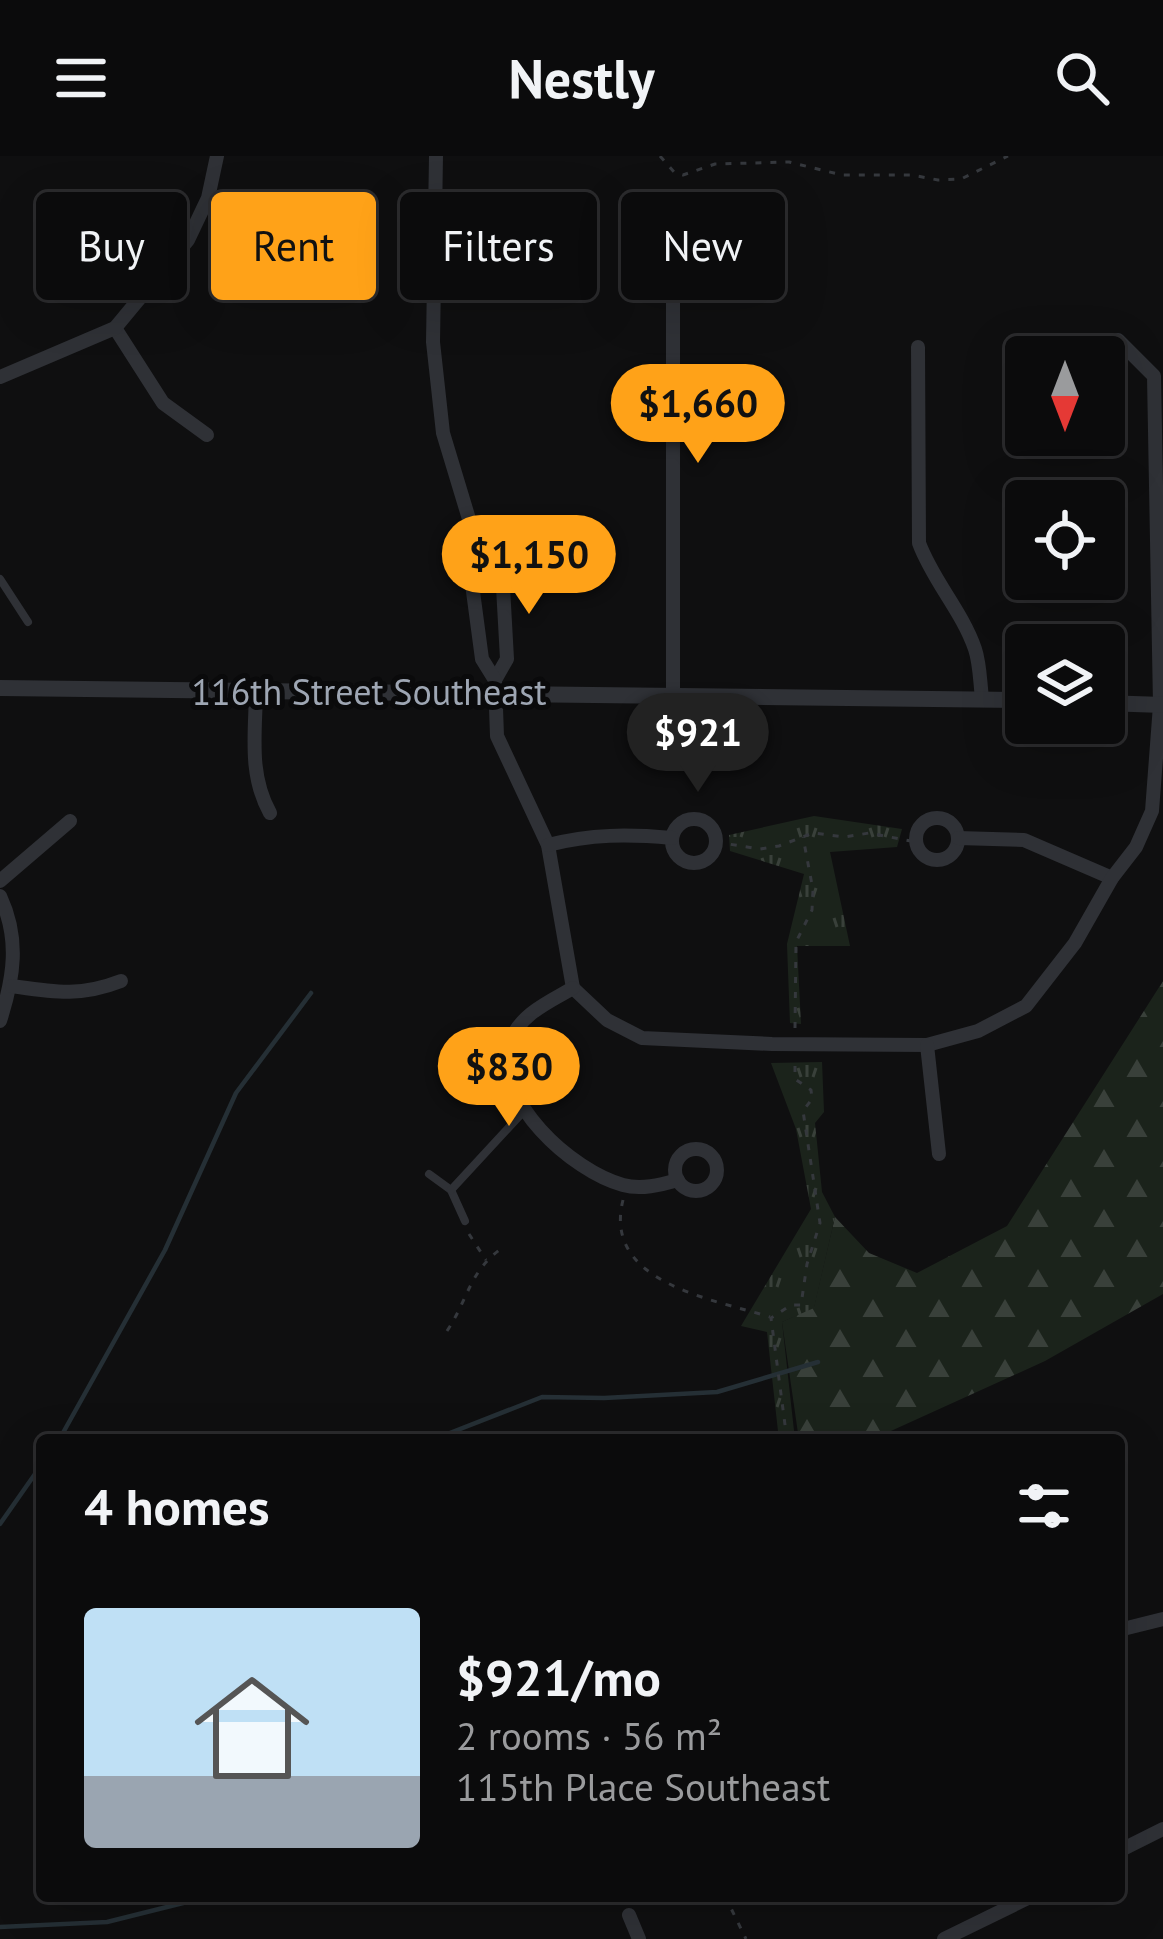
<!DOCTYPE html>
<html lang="en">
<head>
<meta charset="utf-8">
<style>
	:root { --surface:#0b0b0c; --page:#141415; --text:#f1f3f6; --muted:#9a9b9d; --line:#2b2b2d; --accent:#ffa218 }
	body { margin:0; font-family:"PT Sans",sans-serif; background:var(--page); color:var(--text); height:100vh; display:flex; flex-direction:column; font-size:45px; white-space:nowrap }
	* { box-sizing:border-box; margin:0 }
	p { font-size:39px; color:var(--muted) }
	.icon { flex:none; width:66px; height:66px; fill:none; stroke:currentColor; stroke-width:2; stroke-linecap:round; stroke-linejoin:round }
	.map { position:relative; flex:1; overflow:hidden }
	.panel { position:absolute; left:36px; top:1278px; width:1089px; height:468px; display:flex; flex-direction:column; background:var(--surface); border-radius:12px; box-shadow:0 12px 48px #0002,0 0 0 3px var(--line) }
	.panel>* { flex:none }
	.guide { position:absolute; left:36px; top:36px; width:1092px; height:108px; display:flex; gap:24px }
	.needle { width:78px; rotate:180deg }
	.controls { position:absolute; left:1005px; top:180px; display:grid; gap:24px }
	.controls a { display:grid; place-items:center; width:120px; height:120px; border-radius:12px; background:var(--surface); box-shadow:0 12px 48px #0002,0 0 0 3px var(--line); font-size:60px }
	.price { position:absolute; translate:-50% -102px; padding:0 27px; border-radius:42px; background:var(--accent); color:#111; font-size:39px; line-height:78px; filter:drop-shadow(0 3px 6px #0008) }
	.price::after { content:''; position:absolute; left:50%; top:72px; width:36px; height:27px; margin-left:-18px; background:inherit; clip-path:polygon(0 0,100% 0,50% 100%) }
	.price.current { background:#222; color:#fff }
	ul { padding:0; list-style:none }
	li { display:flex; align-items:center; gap:36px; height:300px; padding:0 48px }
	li+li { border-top:3px solid var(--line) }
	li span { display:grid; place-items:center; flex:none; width:336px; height:240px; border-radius:12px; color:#555 }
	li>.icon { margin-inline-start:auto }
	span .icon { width:144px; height:144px; fill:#fffc; stroke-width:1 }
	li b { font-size:51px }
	h2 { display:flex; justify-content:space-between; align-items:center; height:144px; padding:0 48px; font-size:51px }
	.pill { padding:0 42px; border-radius:12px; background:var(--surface); box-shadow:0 12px 48px #0002,0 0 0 3px var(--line); font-size:42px; line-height:108px }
	.pill.current { background:var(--accent); color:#111 }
	header { display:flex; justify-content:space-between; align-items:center; height:156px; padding:0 48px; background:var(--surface); font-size:54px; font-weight:700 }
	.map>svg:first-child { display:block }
	.forest { fill:url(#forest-firs) }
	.park { fill:url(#park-tufts) }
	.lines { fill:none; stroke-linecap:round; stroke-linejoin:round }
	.stream { stroke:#252f35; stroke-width:4.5 }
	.path { stroke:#35383d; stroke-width:3; stroke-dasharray:6 9; stroke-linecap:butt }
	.service { stroke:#2f3136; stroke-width:8 }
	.minor { stroke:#2f3136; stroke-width:14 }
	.tertiary { stroke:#2f3136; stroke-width:16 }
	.labels { text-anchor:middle; stroke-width:10; stroke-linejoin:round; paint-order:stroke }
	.street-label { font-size:36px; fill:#9ea6b3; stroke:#0a0a0b }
</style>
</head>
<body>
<header><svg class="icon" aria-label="menu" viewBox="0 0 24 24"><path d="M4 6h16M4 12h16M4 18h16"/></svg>Nestly<svg class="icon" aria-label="search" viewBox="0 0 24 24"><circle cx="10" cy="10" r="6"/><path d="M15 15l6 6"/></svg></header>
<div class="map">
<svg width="1163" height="1783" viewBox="0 0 1163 1783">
	<defs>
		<pattern id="forest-firs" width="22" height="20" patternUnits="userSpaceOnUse" patternTransform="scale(3)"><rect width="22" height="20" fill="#1b231b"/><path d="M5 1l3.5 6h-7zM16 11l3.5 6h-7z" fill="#39403a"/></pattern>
		<pattern id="park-tufts" width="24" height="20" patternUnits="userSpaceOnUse" patternTransform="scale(3)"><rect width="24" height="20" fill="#1b231b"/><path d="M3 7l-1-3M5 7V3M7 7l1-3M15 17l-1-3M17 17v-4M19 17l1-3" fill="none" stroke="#39403a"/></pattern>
	</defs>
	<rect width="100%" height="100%" fill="#0f0f10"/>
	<!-- forest -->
	<polygon class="forest" points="1163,825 1163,1138 1045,1205 882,1279 859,1284 799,1284 782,1166 814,1151 835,1061 869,1097 917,1117 1007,1070"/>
	<!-- park -->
	<g class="park">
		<polygon points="814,660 902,673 897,691 830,696 850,790 797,790 801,868 790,867 787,788 804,718 730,695 729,679"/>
		<polygon points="822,906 824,956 815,967 822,1036 835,1061 814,1152 782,1166 795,1284 779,1284 767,1176 741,1170 811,1053 796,973 771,907"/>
	</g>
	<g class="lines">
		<!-- stream -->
		<g class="stream">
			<polyline points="59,1284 165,1094 236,937 311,837"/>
			<polyline points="432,1284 542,1241 604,1242 717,1236 818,1206"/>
			<polyline points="0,1368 42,1308"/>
			<polyline points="0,1771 107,1766 211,1740"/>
		</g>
		<!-- path -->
		<g class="path">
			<polyline points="660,0 674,16 683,19 715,8 789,6 842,19 912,19 938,24 961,23 1008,0"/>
			<polyline points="716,686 760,693 779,690 813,677 845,681 869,677 916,686"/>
			<polyline points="795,872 796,786 812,754 813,734 803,681"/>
			<path d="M623,1044C602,1127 713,1143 770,1161"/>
			<polyline points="469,1078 486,1104"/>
			<path d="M447,1175C469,1142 469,1114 505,1090"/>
			<polyline points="787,1284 771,1162 791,1149 801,1149 807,1108 820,1067 803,955 812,943 811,934 795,923 795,905"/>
			<polyline points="725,1740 746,1783"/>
		</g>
		<!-- service -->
		<g class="service">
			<polyline points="0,423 28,466"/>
			<polyline points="429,1018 451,1034 465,1065"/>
			<polyline points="451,1034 524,955"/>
		</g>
		<!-- minor -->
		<g class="minor">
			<polyline points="436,0 433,186 443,277 482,406 503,431 507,503 495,524"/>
			<polyline points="115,172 163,247 207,279"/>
			<path d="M918,191L919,387C933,425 962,455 975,493C980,508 980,526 982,542"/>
			<polyline points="0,221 115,172 188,84 208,42 217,0"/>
			<polyline points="482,406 472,428 482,503 495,524 497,580 548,689 573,832"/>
			<path d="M256,537C255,580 249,619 270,657"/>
			<polyline points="673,537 673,84"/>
			<circle cx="937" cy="683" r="21"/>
			<circle cx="694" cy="685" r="22"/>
			<polyline points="958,682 1024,684 1112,722"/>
			<path d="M548,689C591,678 628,678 672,682"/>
			<polyline points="0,725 70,665"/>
			<path d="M0,740C20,783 14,821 0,865"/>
			<path d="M12,830C54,836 80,841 121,825"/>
			<polyline points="573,832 607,864 642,882 772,888 927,889 978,875 1026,850 1075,787 1112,722 1136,691 1152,655 1160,549 1154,220 1118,184"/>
			<path d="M573,832C549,846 520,858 510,886C492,944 572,1015 623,1029C641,1034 660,1029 678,1024"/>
			<polyline points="927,889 939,998"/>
			<circle cx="696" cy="1014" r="21"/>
			<polyline points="1119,1474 1163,1463"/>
			<polyline points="1119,1695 1163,1673"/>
			<polyline points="629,1759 639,1783"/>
			<polyline points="944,1783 1032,1740"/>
		</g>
		<!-- tertiary -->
		<g class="tertiary">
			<polyline points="0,532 1026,544"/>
			<polyline points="1104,547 1163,549"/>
		</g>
	</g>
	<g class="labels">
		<!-- street labels -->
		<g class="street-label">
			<text x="369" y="549">116th Street Southeast</text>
		</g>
	</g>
</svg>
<div class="controls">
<a><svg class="needle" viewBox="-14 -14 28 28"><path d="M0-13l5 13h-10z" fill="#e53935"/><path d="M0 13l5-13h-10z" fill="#9a9b9d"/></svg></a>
<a><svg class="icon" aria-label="locate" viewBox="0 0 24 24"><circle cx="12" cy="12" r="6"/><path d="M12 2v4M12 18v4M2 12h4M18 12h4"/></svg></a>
<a><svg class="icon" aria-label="layers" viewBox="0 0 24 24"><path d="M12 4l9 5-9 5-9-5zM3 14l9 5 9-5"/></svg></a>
</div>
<b class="price" style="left:698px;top:310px">$1,660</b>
<b class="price" style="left:529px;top:461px">$1,150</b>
<b class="price current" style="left:698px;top:639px">$921</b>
<b class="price" style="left:509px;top:973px">$830</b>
<div class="guide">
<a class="pill">Buy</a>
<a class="pill current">Rent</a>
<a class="pill">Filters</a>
<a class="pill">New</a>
</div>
<section class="panel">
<h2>4 homes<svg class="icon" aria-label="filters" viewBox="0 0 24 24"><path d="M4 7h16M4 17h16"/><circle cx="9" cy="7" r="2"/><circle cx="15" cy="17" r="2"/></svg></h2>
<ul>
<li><span style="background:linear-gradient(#bfe0f5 70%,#9aa5b1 0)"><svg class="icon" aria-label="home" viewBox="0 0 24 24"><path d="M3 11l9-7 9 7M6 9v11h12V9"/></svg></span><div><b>$921/mo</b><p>2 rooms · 56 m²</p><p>115th Place Southeast</p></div></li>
</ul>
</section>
</div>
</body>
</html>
